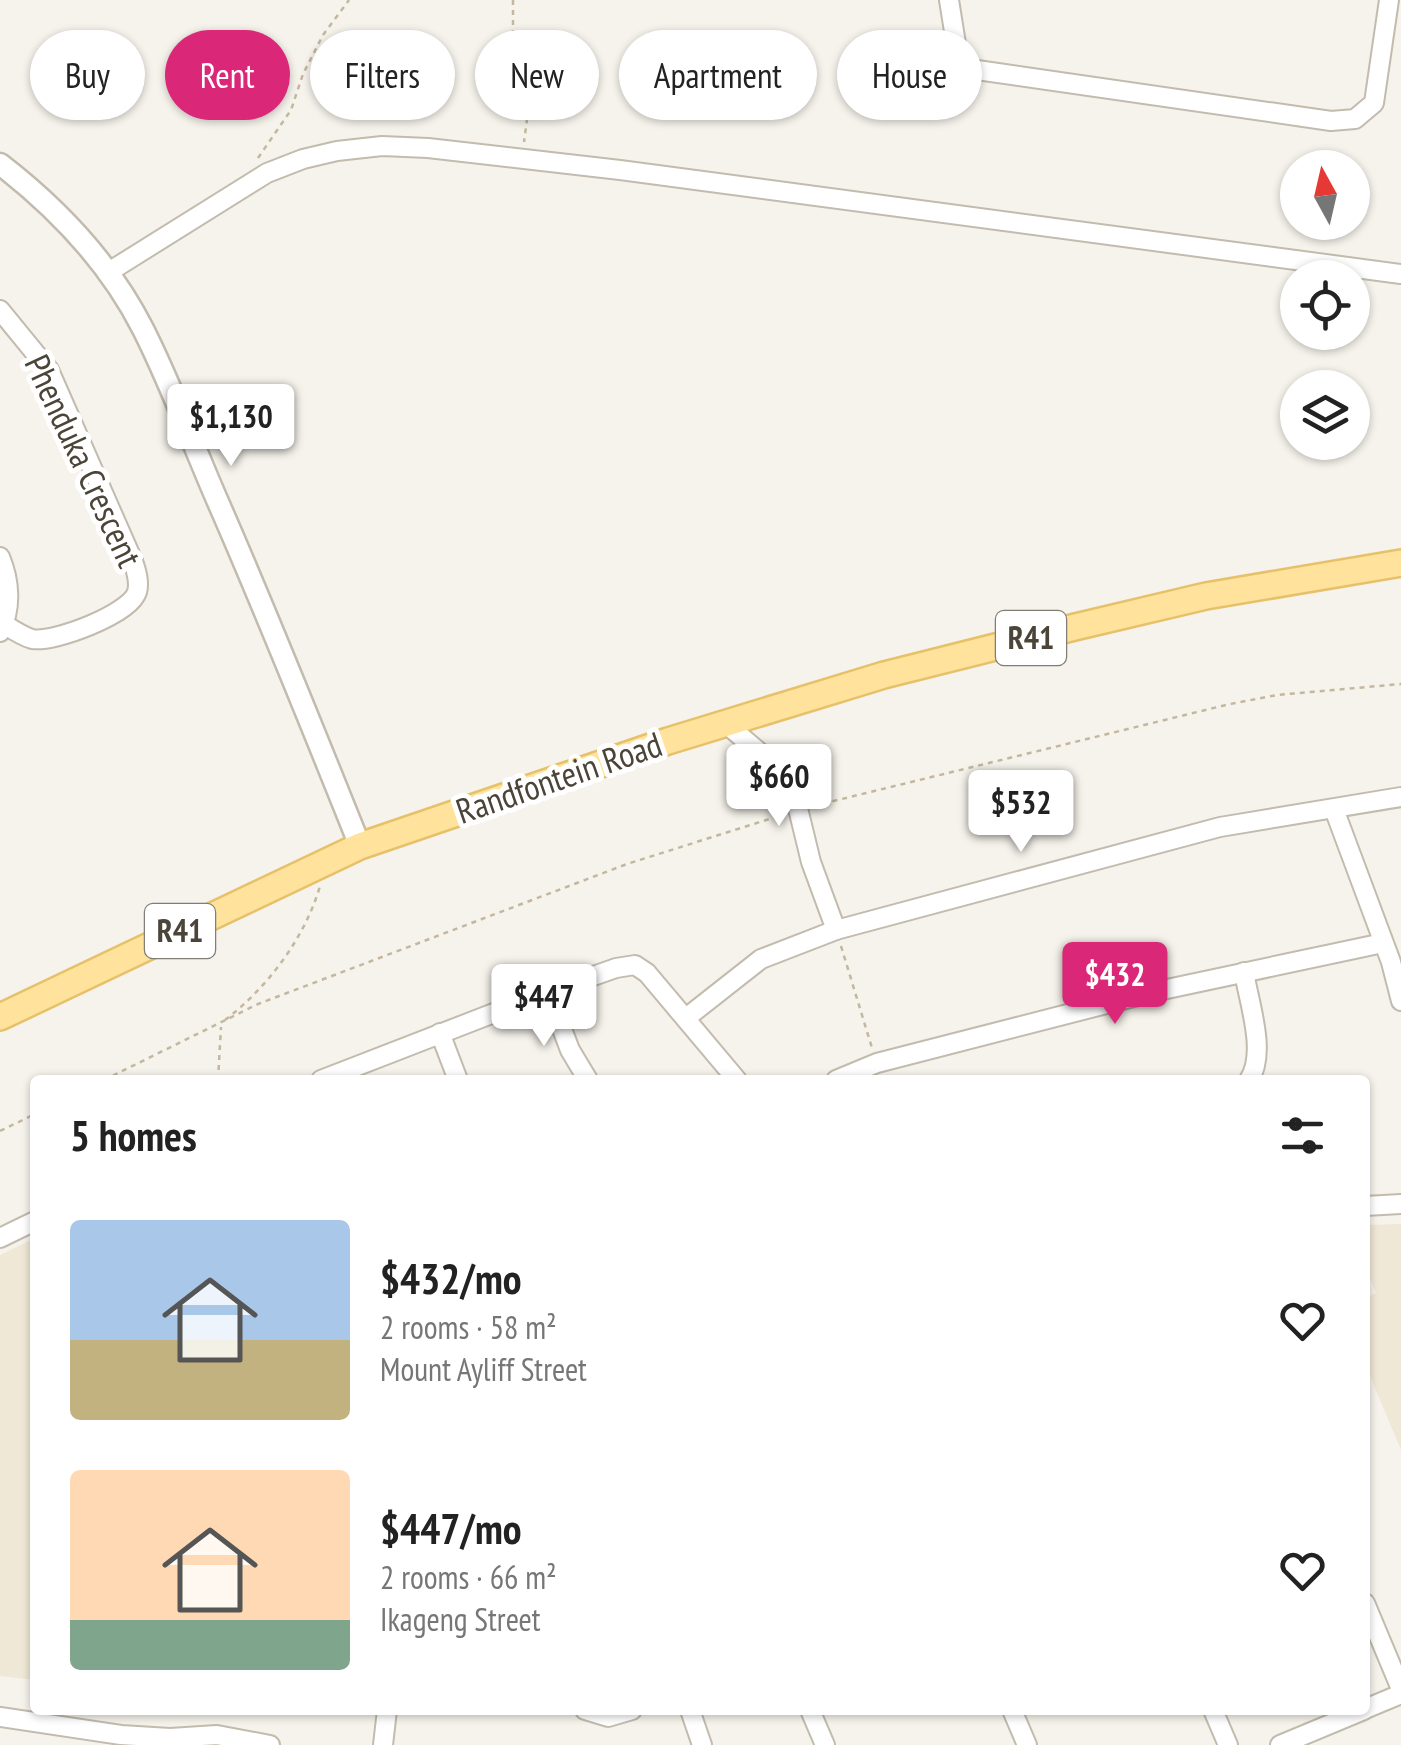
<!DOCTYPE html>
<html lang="en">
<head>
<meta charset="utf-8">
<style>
	:root { --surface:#fff; --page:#f2f2f2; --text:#222; --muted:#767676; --accent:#db2777 }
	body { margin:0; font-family:"PT Sans Narrow",sans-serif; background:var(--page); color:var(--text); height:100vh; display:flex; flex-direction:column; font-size:38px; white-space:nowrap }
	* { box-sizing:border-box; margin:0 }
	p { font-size:32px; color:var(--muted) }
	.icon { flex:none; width:55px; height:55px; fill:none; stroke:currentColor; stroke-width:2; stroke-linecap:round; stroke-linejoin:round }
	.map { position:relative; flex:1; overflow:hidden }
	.details { position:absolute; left:30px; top:1075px; width:1340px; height:640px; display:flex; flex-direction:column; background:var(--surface); border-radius:10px; box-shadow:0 2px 8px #0004 }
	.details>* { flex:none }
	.banner { position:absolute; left:30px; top:30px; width:1342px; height:90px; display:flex; gap:20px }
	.needle { width:65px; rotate:352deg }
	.buttons { position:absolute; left:1280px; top:150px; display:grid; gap:20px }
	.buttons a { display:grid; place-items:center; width:90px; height:90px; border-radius:50%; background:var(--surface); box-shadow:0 2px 8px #0004; font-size:50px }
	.price { position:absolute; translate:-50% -85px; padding:0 22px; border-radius:10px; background:#fff; color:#222; font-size:32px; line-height:65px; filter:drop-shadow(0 2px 5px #0008) }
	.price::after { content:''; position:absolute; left:50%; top:60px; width:30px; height:22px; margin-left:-15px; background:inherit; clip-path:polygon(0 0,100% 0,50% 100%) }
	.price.current { background:var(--accent); color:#fff }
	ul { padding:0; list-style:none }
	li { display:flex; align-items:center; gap:30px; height:250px; padding:0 40px }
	li span { display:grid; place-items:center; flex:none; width:280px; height:200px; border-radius:10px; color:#555 }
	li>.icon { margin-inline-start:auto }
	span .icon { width:120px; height:120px; fill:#fffc; stroke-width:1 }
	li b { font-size:42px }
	h2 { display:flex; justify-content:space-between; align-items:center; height:120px; padding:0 40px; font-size:42px }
	.tag { padding:0 35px; border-radius:45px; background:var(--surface); box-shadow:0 2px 8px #0004; font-size:35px; line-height:90px }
	.tag.current { background:var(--accent); color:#fff }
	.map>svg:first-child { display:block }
	.education { fill:#efe8d6 }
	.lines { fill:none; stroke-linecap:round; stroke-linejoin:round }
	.minor-casing { stroke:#c2bbae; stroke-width:22 }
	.tertiary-casing { stroke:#c2bbae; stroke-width:25 }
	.primary-casing { stroke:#e6c16a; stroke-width:30 }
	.path { stroke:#c4b79f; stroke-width:2.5; stroke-dasharray:5 5; stroke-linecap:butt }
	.minor { stroke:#fff; stroke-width:18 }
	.tertiary { stroke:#fff; stroke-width:20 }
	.primary { stroke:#ffe39c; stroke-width:25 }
	.labels { text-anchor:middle; stroke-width:10; stroke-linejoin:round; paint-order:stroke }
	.shield { fill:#fff; stroke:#817c74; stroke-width:2.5 }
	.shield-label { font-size:32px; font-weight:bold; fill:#4b4439 }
	.street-label { font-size:35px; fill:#4b4439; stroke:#fff }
</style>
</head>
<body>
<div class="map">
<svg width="1401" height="1745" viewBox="0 0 1401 1745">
	<rect width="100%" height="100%" fill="#f6f3ec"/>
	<!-- education -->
	<g class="education">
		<polygon points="1401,1224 1401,1450 1365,1364 1365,1298 1376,1293 1365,1266 1365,1225"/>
		<polygon points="35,1238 35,1680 0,1676 0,1255"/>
	</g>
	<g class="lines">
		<defs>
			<g id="minor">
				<polyline points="949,0 957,50 970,69 1331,121 1355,119 1374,103 1389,0"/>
				<polyline points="107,273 267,173 303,159 337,151 382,146 428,148 620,170 1401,274"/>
				<path d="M0,310L49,370L133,561C136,570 140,582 137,592C130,614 54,643 32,639C22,636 13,630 4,624"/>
				<path d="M0,557C10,581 12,608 0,632"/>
				<polyline points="725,723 765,757 793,788 811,862 836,930"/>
				<polyline points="1334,809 1391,962 1401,1001"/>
				<path d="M1244,972C1249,1003 1267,1053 1249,1080"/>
				<polyline points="548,992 570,1050 588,1080"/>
				<polyline points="686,1018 761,959 836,930 1220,827 1401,797"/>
				<polyline points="440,1033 458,1080"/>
				<polyline points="321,1080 548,992 616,968 635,965 647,973 737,1080"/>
				<polyline points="836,1080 877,1063 1153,992 1383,943"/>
				<polyline points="1365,1206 1401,1204"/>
				<polyline points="0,1238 35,1221"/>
				<polyline points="1365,1603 1401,1689"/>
				<polyline points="1365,1709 1401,1694"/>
				<polyline points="585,1710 608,1717 632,1710"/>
				<polyline points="690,1710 702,1745"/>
				<polyline points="810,1710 825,1745"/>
				<polyline points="1012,1710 1027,1745"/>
				<polyline points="1213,1710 1228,1745"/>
				<polyline points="0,1717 121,1735 170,1738 217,1735 270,1745"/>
				<polyline points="383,1745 387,1710"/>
				<polyline points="1280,1745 1364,1710"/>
			</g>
			<path id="tertiary" d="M0,164C57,208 110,264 143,329C171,384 193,445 218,502C268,616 314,731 360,846"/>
			<polyline id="primary" points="0,1017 360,846 668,741 884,675 1075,627 1206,596 1401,563"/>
		</defs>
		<!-- minor casing -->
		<use href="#minor" class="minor-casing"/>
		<!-- tertiary casing -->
		<use href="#tertiary" class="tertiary-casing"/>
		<!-- primary casing -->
		<use href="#primary" class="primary-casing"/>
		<!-- path -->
		<g class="path">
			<polyline points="513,0 513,39 528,112 524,142"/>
			<polyline points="258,158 291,110 303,74 323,35 349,0"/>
			<polyline points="813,806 1230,704 1277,695 1401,684"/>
			<polyline points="841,946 872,1048"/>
			<path d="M225,1020C267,988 305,938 320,886"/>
			<polyline points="104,1080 258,1004 627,864 782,815"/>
			<polyline points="218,1080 221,1027"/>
			<polyline points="0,1131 35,1114"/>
		</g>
		<!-- minor -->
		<use href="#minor" class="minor"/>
		<!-- tertiary -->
		<use href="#tertiary" class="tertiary"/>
		<!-- primary -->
		<use href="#primary" class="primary"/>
	</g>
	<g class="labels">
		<!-- shield labels -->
		<g class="shield">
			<rect x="996" y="611" width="70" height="54" rx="8"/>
			<rect x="145" y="904" width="70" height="54" rx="8"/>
		</g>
		<g class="shield-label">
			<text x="1031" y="649">R41</text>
			<text x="180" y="942">R41</text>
		</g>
		<!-- street labels -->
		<g class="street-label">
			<text transform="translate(83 461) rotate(65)" y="12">Phenduka Crescent</text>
			<text transform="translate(559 778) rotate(-19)" y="12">Randfontein Road</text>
		</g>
	</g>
</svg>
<div class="buttons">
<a><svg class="needle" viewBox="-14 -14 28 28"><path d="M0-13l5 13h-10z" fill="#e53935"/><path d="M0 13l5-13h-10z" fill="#767676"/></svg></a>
<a><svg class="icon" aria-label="locate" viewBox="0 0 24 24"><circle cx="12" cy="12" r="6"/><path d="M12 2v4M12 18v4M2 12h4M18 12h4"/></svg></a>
<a><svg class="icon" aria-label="layers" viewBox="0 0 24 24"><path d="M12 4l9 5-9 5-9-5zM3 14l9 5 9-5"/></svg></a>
</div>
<b class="price" style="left:231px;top:469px">$1,130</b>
<b class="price" style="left:779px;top:829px">$660</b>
<b class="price" style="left:1021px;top:855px">$532</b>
<b class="price current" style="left:1115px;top:1027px">$432</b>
<b class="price" style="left:544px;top:1049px">$447</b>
<div class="banner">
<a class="tag">Buy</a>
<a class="tag current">Rent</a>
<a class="tag">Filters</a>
<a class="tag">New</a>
<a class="tag">Apartment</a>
<a class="tag">House</a>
</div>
<section class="details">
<h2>5 homes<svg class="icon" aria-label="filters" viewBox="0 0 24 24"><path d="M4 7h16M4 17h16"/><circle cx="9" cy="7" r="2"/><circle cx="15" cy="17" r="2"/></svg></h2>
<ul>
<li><span style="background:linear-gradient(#a9c7e8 60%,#c2b280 0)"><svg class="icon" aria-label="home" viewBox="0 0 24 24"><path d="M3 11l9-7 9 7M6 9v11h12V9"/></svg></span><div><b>$432/mo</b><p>2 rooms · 58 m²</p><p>Mount Ayliff Street</p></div><svg class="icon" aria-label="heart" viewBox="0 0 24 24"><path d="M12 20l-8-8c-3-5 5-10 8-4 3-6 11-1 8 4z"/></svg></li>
<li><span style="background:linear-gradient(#ffd9b3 75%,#7fa58c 0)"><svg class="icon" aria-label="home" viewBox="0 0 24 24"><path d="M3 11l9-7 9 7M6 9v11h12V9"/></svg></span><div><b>$447/mo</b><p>2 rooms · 66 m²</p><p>Ikageng Street</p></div><svg class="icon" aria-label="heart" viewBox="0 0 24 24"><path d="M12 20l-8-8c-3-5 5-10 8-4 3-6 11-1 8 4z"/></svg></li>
</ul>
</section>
</div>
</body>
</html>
